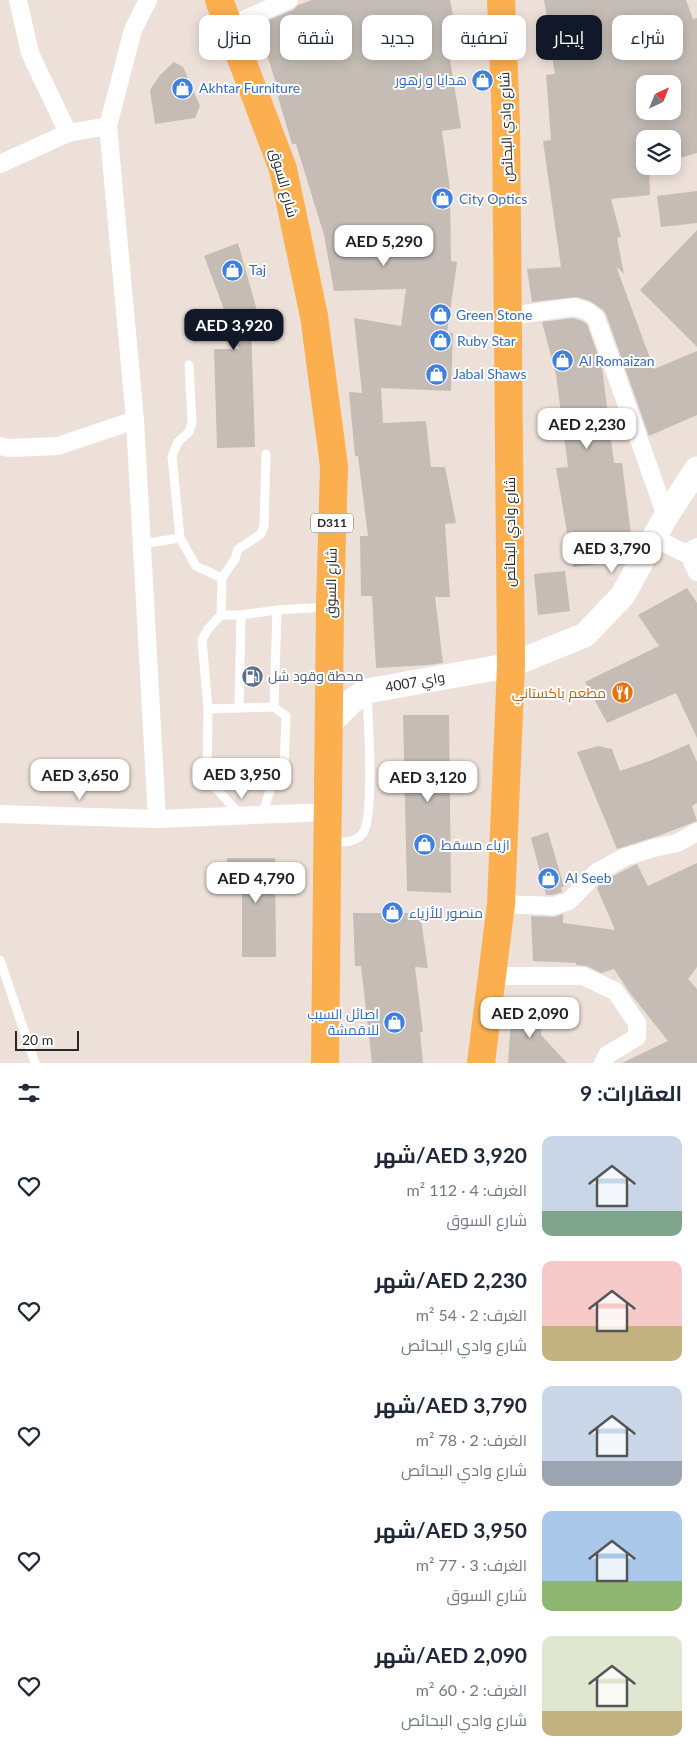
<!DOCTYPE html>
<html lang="ar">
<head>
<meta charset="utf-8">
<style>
	:root { --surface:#fff; --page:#f2f2f3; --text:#1f2937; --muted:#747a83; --accent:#111827 }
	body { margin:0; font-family:Lato,Cairo,sans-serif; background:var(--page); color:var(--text); direction:rtl; height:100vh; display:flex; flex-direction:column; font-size:19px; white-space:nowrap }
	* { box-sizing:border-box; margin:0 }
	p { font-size:16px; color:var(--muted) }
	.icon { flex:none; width:28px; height:28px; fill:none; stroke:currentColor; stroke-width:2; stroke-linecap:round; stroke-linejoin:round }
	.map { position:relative; height:1063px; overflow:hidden; direction:ltr }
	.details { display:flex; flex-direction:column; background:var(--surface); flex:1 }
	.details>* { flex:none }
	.banner { position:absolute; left:15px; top:15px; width:668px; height:45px; direction:rtl; display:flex; gap:10px }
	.needle { width:32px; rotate:43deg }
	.controls { position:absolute; left:636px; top:75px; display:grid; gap:10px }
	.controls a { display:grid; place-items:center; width:45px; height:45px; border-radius:10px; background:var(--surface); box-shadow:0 2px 12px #0003; font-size:25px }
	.scale { position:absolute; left:15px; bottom:12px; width:64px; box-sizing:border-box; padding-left:5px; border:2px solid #292929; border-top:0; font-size:14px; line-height:18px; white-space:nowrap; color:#292929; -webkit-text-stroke:4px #fff; paint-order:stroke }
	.price { position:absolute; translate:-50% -42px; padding:0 11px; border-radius:10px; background:#fff; color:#222; font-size:16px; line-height:32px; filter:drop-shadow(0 1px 2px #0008) }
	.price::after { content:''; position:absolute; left:50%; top:30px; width:15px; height:11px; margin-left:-8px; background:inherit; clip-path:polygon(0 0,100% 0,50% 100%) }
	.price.on { background:var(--accent); color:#fff }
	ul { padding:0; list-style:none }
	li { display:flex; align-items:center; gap:15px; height:125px; padding:0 15px }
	li span { display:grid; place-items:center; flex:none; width:140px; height:100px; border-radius:10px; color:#555 }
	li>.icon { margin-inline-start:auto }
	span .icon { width:60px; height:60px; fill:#fffc; stroke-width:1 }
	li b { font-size:21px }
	h2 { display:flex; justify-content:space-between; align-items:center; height:60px; padding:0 15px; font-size:21px }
	.chip { padding:0 18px; border-radius:10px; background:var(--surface); box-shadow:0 2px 12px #0003; font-size:18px; line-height:45px }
	.chip.on { background:var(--accent); color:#fff }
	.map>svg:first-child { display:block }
	.building { fill:#c4bcb5; fill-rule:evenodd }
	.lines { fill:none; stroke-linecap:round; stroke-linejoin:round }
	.lane { stroke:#fff; stroke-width:9 }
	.street { stroke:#fff; stroke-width:18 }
	.secondary { stroke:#fff; stroke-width:25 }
	.primary { stroke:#fcaf4e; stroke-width:28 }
	.labels { text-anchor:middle; stroke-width:4; stroke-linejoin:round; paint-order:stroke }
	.shield { fill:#fff; stroke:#696969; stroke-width:1 }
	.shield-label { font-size:12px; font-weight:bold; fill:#292929 }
	.shop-label { font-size:14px; fill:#366cbe; stroke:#fff; text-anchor:start }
	.street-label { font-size:14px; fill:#292929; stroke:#fff }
	.service-label { font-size:14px; fill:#4e5e75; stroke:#fff; text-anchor:start }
	.food-label { font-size:14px; fill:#c56008; stroke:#fff; text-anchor:end }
</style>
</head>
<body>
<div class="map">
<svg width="697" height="1063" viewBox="0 0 697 1063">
	<rect width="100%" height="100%" fill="#ede0d9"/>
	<!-- building -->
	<g class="building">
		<polygon points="312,0 450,0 455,26 445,28 461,128 442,131 450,189 451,261 457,262 447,333 453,333 451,391 381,388 383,423 426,421 431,467 445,467 456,523 445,524 450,597 435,597 443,663 428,665 376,668 372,596 361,596 360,536 368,536 358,456 355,456 349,392 362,393 354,318 401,326 406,289 334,291 324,235 296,144 292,144 278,97 280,95 257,25 293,10 298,5"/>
		<path d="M544,0H686L693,19L697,18V153L672,160V139H645V166H649L650,195L611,199L621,237L617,238L624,274L616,266L654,369L697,351V415L649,436L606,314L603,310L590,301L577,297L532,302L527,269L561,267L543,141L551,140L546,75L555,74L547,28H549ZM645,84H672V111H645Z"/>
		<polygon points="174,62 183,67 200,106 195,118 155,124 150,90 160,75"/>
		<polygon points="697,191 697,223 661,227 657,196"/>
		<polygon points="697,230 697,347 640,290"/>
		<polygon points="238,243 260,321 251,324 255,447 217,448 214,349 239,349 204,256"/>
		<polygon points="573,318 582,321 587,324 602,367 614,463 622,463 632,542 623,543 625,561 573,567 556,468 568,467 556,375 542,322"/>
		<polygon points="565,571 570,611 538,615 534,574"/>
		<polygon points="687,588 697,603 697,738 676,693 607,723 585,682 659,646 638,615"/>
		<polygon points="403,715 449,715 451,893 407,891"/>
		<polygon points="689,744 697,762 697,803 692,806 697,821 658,836 617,849 577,752 598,746 612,749 620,771 652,760"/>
		<polygon points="548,832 564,887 561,887 562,892 552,895 546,895 531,838"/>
		<polygon points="227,858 275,858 276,957 242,957 242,888 227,888"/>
		<polygon points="697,863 697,967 688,979 697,989 697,1063 622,1063 668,1041 630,993 614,969 601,973 587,966 576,965 576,963 533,961 531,916 554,917 563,914 563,923 615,930 597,888 603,881 637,864 648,886"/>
		<polygon points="353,913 420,913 428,968 415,967 423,1032 420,1032 423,1063 372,1063 361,966 355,966"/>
		<polygon points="512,1007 542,1011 541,1035 567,1063 508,1063"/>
	</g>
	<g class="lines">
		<!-- lane -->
		<g class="lane">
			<polyline points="189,365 192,422 189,432 178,442 172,456 180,538 196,566 222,578"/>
			<polyline points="266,454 264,526 261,534 238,549 235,559 222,578 221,615 241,615 277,610 328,607"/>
			<polyline points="142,544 180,538"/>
			<polyline points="239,707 241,615"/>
			<polyline points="274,707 277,610"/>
			<polyline points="208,709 202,640 208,629 221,615"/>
			<polyline points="240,815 207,778 208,709 274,707 286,716 284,770 273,781 262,816"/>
			<path d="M331,843C342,842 356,843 363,833C375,814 368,720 367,694"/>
			<polyline points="0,960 35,1063"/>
		</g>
		<!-- street -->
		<g class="street">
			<polyline points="18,0 30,53 68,133"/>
			<polyline points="148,0 133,30 108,126 135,420 157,819"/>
			<polyline points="229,26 289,0"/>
			<polyline points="0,164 68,133 108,126"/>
			<polyline points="509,316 574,307 587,311 596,318 666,516"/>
			<polyline points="0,446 9,448 58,446 135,420"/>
			<polyline points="655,538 682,552 688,552 697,547"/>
			<polyline points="688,552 697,572"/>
			<polyline points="0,814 157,819 329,812"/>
			<polyline points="501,904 554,906 569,901 597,872 625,857 654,848 677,843 697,832"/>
			<polyline points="492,976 583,976 615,991 637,1023 637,1037 607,1055 603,1063"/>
		</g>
		<!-- secondary -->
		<polyline class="secondary" points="330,723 352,701 367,691 511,665 585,635 623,595 666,516 697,469"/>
		<!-- primary -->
		<g class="primary">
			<polyline points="219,0 283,169 314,316 334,466 330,607 325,1063"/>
			<polyline points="481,1063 501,904 511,665 506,122 501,0"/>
		</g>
	</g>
	<!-- icons -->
	<defs>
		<symbol id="shop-disc" viewBox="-11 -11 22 22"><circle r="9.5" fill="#3f7fe0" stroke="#fff"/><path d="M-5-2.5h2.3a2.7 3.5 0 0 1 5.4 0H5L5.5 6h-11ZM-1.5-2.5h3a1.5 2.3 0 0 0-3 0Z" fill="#fff"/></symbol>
		<symbol id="fuel-disc" viewBox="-11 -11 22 22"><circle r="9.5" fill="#5c6f8a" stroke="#fff"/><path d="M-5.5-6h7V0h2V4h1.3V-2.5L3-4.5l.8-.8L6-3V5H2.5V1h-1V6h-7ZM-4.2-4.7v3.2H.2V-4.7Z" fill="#fff"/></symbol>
		<symbol id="restaurant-disc" viewBox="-11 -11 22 22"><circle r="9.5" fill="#e8710a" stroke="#fff"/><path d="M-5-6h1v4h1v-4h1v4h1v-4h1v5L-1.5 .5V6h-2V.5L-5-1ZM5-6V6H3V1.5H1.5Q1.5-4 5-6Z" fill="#fff"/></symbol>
	</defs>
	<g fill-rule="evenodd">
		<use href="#shop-disc" x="470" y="68" width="25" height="25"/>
		<use href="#shop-disc" x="170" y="76" width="25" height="25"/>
		<use href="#shop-disc" x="430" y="186" width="25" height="25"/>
		<use href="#shop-disc" x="220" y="258" width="25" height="25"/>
		<use href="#shop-disc" x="428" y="302" width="25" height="25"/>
		<use href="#shop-disc" x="428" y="328" width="25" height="25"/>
		<use href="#shop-disc" x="550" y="348" width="25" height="25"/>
		<use href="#shop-disc" x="424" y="362" width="25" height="25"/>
		<use href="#fuel-disc" x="240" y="664" width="25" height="25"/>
		<use href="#restaurant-disc" x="610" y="680" width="25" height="25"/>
		<use href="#shop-disc" x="412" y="832" width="25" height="25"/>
		<use href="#shop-disc" x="536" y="866" width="25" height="25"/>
		<use href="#shop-disc" x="380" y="900" width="25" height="25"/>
		<use href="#shop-disc" x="382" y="1010" width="25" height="25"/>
	</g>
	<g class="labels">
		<!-- shield labels -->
		<rect class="shield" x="311" y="513.5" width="42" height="19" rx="4"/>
		<g class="shield-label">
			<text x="332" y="527">D311</text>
		</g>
		<!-- shop labels -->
		<g class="shop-label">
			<text x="467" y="85" text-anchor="end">هدايا و زهور</text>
			<text x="199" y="93">Akhtar Furniture</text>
			<text x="459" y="204">City Optics</text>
			<text x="249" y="275">Taj</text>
			<text x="456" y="320">Green Stone</text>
			<text x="457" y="346">Ruby Star</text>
			<text x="579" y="366">Al Romaizan</text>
			<text x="453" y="379">Jabal Shaws</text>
			<text x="441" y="850">ازياء مسقط</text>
			<text x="565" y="883">Al Seeb</text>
			<text x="409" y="918">منصور للأزياء</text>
			<text x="379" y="1019" text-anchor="end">اصائل السيب<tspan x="379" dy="16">للاقمشة</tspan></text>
		</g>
		<!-- street labels -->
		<g class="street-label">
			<text transform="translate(506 127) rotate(-92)" y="5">شارع وادي البحائص</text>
			<text transform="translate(284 183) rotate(75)" y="5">شارع السوق</text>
			<text transform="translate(510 532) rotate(-90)" y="5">شارع وادي البحائص</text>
			<text transform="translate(331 583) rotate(-89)" y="5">شارع السوق</text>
			<text transform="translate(415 682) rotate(-10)" y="5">واي 4007</text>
		</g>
		<!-- service labels -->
		<g class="service-label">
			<text x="268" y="681">محطة وقود شل</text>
		</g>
		<!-- food labels -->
		<g class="food-label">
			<text x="606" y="698">مطعم باكستاني</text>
		</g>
	</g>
</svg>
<div class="controls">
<a><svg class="needle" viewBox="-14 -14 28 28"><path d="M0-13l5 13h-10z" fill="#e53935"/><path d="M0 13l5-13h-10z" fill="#747a83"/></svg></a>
<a><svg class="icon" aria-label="layers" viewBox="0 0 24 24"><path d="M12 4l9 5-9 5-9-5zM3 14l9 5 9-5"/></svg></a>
</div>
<div class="scale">20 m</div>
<b class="price" style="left:384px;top:267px">AED 5,290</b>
<b class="price on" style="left:234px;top:351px">AED 3,920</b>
<b class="price" style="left:587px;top:450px">AED 2,230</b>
<b class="price" style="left:612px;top:574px">AED 3,790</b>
<b class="price" style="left:242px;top:800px">AED 3,950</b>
<b class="price" style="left:80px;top:801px">AED 3,650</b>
<b class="price" style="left:428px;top:803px">AED 3,120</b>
<b class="price" style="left:256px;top:904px">AED 4,790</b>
<b class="price" style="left:530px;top:1039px">AED 2,090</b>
<div class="banner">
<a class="chip">شراء</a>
<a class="chip on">إيجار</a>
<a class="chip">تصفية</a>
<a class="chip">جديد</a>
<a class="chip">شقة</a>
<a class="chip">منزل</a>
</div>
</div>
<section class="details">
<h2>العقارات: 9<svg class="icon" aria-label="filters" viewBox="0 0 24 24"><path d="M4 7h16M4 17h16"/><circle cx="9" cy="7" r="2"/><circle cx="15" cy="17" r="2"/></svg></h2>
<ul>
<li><span style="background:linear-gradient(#c9d6e8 75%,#7fa58c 0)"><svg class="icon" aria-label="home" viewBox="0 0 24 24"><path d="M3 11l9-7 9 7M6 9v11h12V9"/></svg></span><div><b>AED 3,920/شهر</b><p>الغرف: 4 · 112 m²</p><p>شارع السوق</p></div><svg class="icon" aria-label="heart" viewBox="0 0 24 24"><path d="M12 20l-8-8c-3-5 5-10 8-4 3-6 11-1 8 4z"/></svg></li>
<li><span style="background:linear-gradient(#f6c9c9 65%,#c2b280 0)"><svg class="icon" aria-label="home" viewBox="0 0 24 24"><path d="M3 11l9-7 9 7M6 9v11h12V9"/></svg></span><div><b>AED 2,230/شهر</b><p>الغرف: 2 · 54 m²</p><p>شارع وادي البحائص</p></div><svg class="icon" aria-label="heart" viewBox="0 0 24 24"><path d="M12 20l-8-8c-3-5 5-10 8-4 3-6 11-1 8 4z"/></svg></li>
<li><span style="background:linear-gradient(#c9d6e8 75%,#9aa5b1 0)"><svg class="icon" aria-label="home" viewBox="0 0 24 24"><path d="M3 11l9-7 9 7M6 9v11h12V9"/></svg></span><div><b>AED 3,790/شهر</b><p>الغرف: 2 · 78 m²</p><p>شارع وادي البحائص</p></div><svg class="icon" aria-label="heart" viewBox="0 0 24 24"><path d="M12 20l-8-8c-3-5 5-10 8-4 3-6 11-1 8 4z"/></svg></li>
<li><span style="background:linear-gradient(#a9c7e8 70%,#8fb573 0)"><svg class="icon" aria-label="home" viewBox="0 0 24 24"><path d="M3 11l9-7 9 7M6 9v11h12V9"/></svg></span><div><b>AED 3,950/شهر</b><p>الغرف: 3 · 77 m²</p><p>شارع السوق</p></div><svg class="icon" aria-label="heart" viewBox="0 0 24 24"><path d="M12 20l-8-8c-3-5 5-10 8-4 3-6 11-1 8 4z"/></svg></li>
<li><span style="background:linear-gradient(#dfe7d0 75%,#c2b280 0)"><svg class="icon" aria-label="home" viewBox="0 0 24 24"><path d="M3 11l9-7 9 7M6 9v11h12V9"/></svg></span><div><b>AED 2,090/شهر</b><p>الغرف: 2 · 60 m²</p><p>شارع وادي البحائص</p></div><svg class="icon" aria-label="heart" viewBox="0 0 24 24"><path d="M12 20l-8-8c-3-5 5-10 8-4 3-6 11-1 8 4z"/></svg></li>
</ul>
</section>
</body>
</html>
